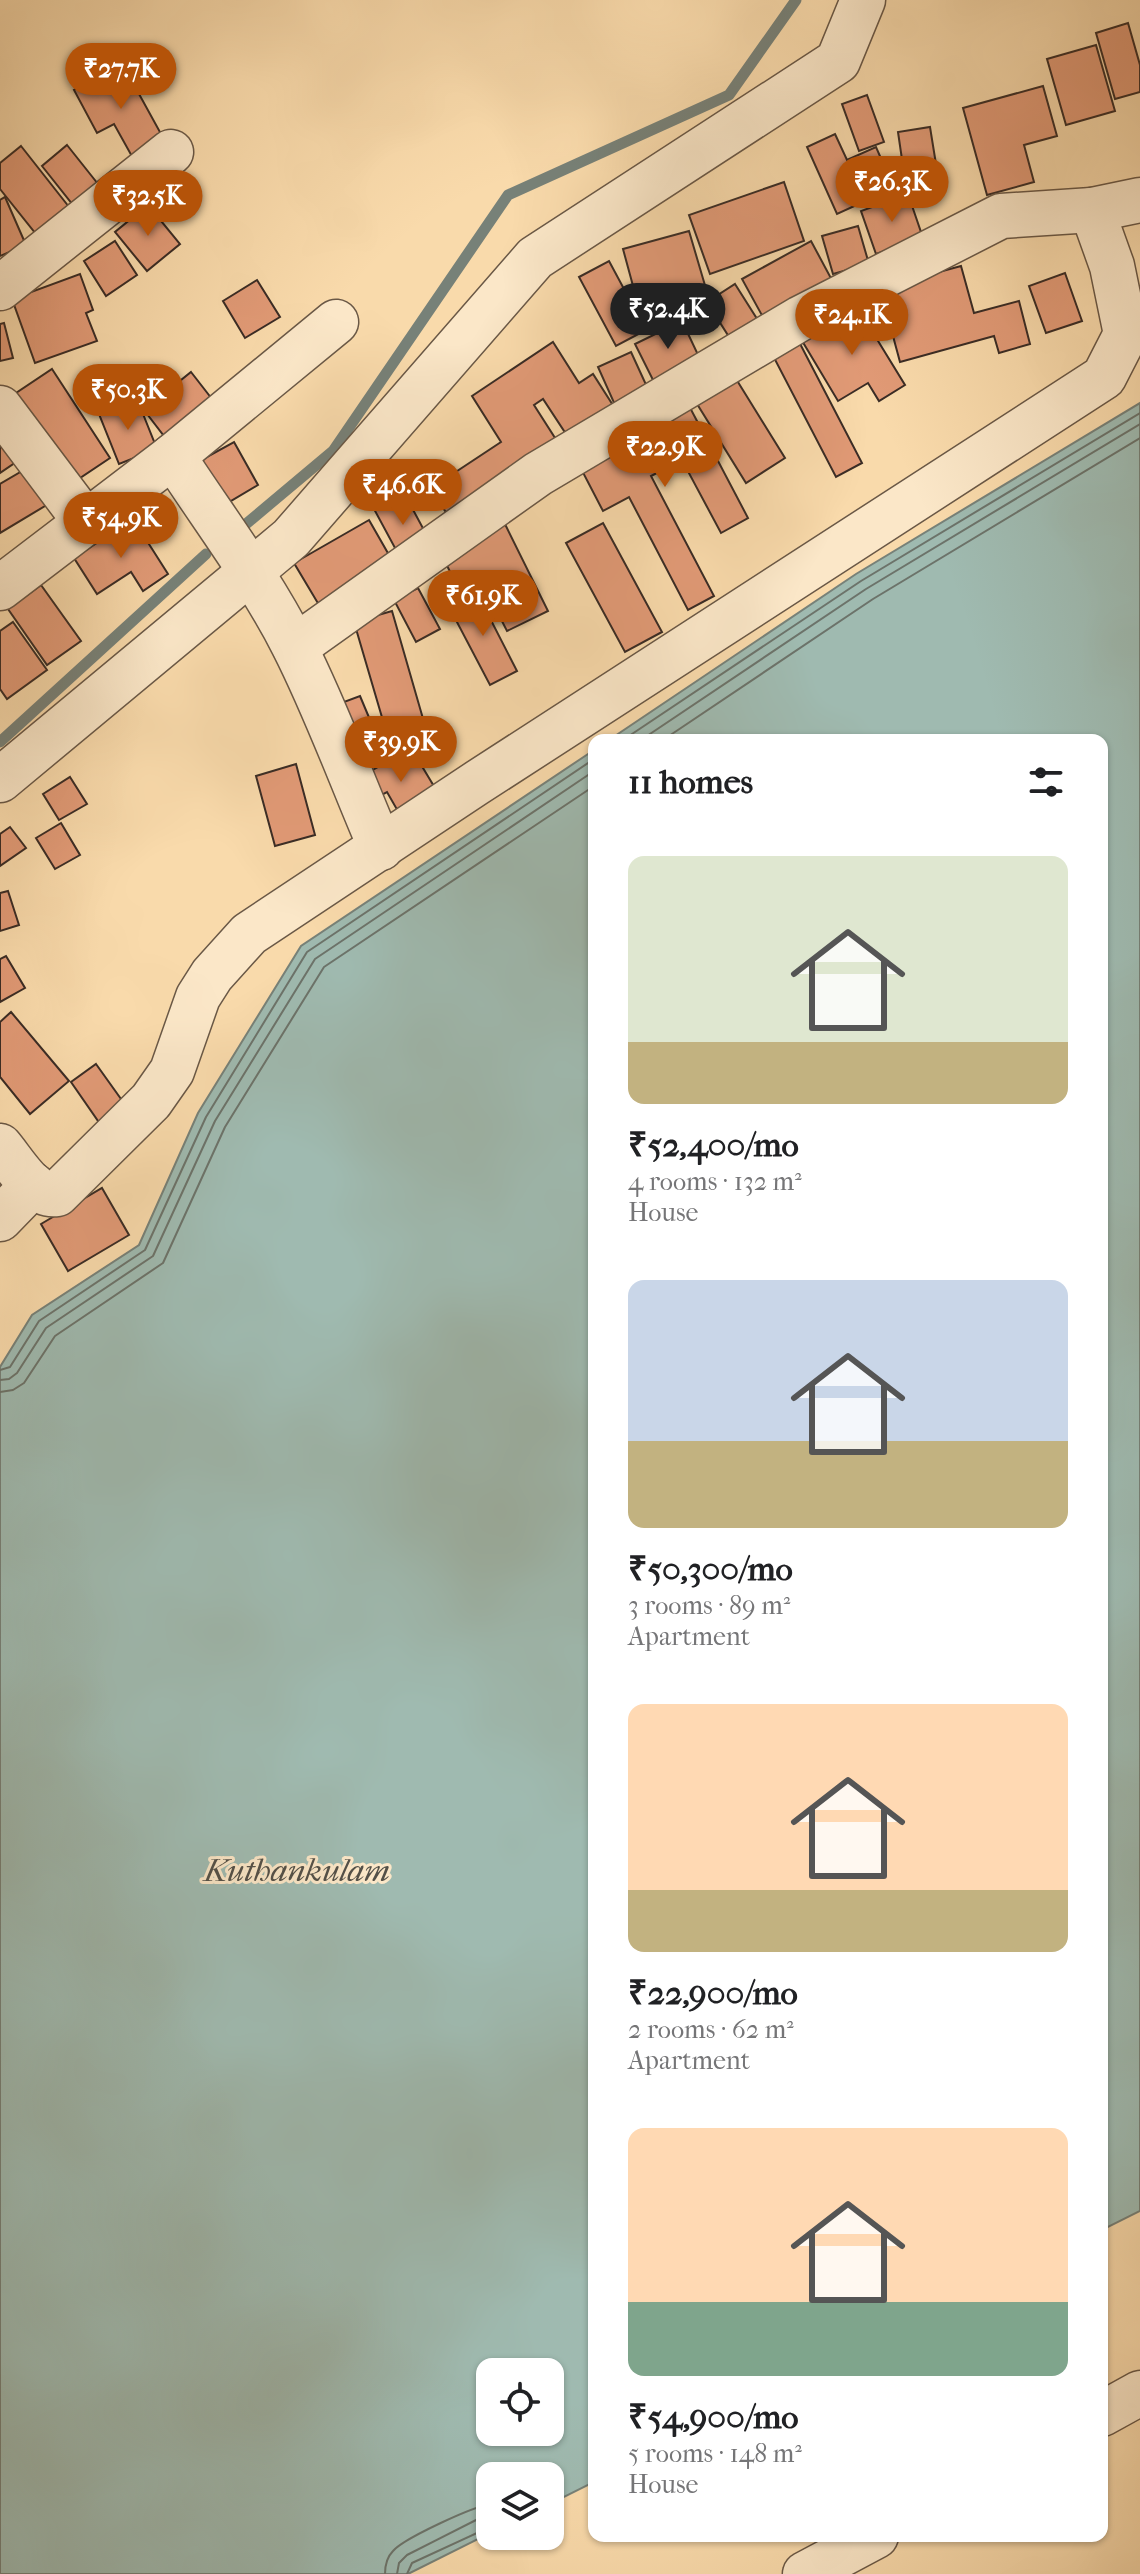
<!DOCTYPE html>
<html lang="en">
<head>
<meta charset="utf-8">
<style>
	:root { --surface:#fff; --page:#f6f6f6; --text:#202124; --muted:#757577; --accent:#b45309 }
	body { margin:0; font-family:"IM FELL French Canon",serif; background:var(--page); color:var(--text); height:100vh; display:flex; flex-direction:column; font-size:30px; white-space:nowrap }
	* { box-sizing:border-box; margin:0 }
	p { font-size:26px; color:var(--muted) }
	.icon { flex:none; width:44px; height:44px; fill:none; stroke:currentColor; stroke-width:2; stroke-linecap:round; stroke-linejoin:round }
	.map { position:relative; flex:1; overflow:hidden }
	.drawer { position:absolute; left:588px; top:734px; width:520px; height:1808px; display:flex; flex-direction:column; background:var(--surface); border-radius:16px; box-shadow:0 2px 6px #0004 }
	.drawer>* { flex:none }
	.controls { position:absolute; left:476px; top:2358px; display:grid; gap:16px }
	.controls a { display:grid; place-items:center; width:88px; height:88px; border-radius:16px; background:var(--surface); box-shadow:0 2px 6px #0004; font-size:40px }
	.price { position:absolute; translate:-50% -68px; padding:0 18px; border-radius:28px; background:var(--accent); color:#fff; font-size:26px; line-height:52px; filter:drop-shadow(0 2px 4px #0008) }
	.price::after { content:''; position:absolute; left:50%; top:48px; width:24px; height:18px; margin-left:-12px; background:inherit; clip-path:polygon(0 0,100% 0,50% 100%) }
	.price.active { background:#222; color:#fff }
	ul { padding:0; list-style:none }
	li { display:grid; align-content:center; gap:16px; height:424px; padding:0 40px }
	li span { display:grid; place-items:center; height:248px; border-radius:16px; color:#555 }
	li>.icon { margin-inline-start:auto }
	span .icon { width:144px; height:144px; fill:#fffc; stroke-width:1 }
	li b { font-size:34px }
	h2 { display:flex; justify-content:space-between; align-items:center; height:96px; padding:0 40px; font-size:34px }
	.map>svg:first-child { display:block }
	.water { fill:#9fbab0; stroke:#778178; stroke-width:2; fill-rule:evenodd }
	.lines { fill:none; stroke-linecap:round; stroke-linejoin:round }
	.shore { stroke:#6c736a; stroke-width:2 }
	.stream { stroke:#778178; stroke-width:11 }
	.building { fill:#e19a76; stroke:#3a2c25; stroke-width:2 }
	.minor-casing { stroke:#6a5846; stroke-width:47 }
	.minor { stroke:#fbe7c8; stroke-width:44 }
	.labels { text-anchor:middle; stroke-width:6; stroke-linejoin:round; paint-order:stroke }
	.water-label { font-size:32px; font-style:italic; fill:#535048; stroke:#fbe7c8 }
</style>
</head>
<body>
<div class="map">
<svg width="1140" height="2574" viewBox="0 0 1140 2574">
	<rect width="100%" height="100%" fill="#f9daab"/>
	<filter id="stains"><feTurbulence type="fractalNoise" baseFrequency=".0025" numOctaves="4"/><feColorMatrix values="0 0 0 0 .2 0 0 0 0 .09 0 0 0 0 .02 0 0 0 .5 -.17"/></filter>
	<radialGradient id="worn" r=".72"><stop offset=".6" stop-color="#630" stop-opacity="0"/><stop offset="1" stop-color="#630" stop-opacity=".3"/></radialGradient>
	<!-- water -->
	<g class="water">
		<polygon points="1140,403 1140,2211 1102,2230 1102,740 609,740 856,574"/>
		<path d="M594,750V2482L550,2504V2476H490V2533L408,2574H0V1367L32,1315L139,1245L198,1113L301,946ZM490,2372H550V2432H490Z"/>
	</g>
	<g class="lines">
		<!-- shore -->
		<g class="shore">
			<polyline points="623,740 861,581 1140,413"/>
			<polyline points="641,740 866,589 1140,424"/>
			<polyline points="663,740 873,599 1140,438"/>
			<polyline points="0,1370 10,1367 39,1321 145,1250 206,1117 307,952 594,759"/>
			<polyline points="0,1380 9,1379 17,1373 46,1328 153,1256 215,1121 315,959 594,771"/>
			<polyline points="0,1392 13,1390 24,1383 55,1336 163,1263 225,1127 324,967 594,786"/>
			<path d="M385,2574C385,2565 387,2557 393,2551C403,2539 475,2505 490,2505"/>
			<polyline points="397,2574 399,2563 407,2555 480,2518 490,2517"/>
			<polyline points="407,2574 412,2563 490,2527"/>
		</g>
		<!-- stream -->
		<g class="stream">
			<polyline points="240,529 333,451 508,195 729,95 796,0"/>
			<polyline points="0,742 206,554"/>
		</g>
	</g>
	<!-- building -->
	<g class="building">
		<polygon points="1128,23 1140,65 1140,92 1115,99 1096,33"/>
		<polygon points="1096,45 1115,111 1066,125 1047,59"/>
		<polygon points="122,63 166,143 134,160 114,124 97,133 74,90"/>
		<polygon points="1043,86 1057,136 1024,145 1034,182 987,195 963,108"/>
		<polygon points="867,95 884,142 859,151 842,104"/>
		<polygon points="930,127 940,189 907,194 898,132"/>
		<polygon points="835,134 847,160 876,147 894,188 837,214 807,147"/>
		<polygon points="67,145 102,189 77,210 42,166"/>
		<polygon points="21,146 73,212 40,239 0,189 0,163"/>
		<polygon points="784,182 804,241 710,274 689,215"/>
		<polygon points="908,194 923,238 876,254 861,211"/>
		<polygon points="5,197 26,245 0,256 0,200"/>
		<polygon points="148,205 180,244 147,271 115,232"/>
		<polygon points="858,226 869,264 833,274 822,236"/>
		<polygon points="689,231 709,299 642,319 623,249"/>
		<polygon points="115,241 137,275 106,296 84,261"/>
		<polygon points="811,241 833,282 764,319 742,279"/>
		<polygon points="609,261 646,330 616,346 579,277"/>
		<polygon points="961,266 974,313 1019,301 1030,344 999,353 994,336 900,362 880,288"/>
		<polygon points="1065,273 1082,321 1046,333 1029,286"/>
		<polygon points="80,274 93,310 86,313 97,341 35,363 12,299"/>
		<polygon points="257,280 280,317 245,338 223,301"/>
		<polygon points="735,284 759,322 731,340 707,302"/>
		<polygon points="856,305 905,385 879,401 868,383 838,401 801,339"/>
		<polygon points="682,321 700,359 654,382 635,344"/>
		<polygon points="4,323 13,358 0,361 0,324"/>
		<polygon points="796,336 862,463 836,477 770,350"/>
		<polygon points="553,342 579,383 593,374 616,410 570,440 543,399 534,405 564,452 454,524 430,489 501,442 472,396"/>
		<polygon points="631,352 648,389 615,405 598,367"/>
		<polygon points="52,369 110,458 68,486 10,397"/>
		<polygon points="191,372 212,399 164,436 144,410"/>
		<polygon points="733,374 785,458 746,483 694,399"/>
		<polygon points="137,399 157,449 119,464 99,414"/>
		<polygon points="687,402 748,518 721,533 682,460 651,476 714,596 688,610 629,497 603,511 577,461"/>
		<polygon points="0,426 22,458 0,473"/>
		<polygon points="234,442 258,485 219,508 194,464"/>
		<polygon points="34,464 55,500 0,533 0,484"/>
		<polygon points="404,493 432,545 402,561 374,509"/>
		<polygon points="501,516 548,611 507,631 483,584 462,595 441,554"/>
		<polygon points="133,519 168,574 143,591 131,572 97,594 74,558"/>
		<polygon points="369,520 393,562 319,605 294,563"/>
		<polygon points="603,523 662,632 625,652 566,543"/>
		<polygon points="41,585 81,641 47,665 8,609"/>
		<polygon points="418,588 440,629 416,642 394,600"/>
		<polygon points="476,591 517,671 490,685 448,605"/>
		<polygon points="392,611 428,736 391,748 354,622"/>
		<polygon points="13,622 47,670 7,699 0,689 0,631"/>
		<polygon points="360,696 373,727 346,737 333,706"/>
		<polygon points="411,748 441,798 403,820 387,792 370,801 357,779"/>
		<polygon points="296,764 315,835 275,846 256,776"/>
		<polygon points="70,777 87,804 59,820 43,794"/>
		<polygon points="61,823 80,855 55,869 36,838"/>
		<polygon points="10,827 26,848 0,866 0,834"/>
		<polygon points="8,891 19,925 0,931 0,893"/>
		<polygon points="6,956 25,988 0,1002 0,959"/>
		<polygon points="11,1012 69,1081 30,1114 0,1077 0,1022"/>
		<polygon points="96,1064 131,1113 105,1131 71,1082"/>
		<polygon points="102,1188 129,1235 68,1271 41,1224"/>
	</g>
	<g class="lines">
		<defs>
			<g id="minor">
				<polyline points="0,288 171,152"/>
				<polyline points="0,408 85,521"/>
				<path d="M173,456C214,519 260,579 294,646C327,711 352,781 381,848"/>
				<polyline points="0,588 173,456 336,322"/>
				<polyline points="295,647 538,474 801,318 1001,216 1092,210"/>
				<polyline points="0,780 291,538 535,258 838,61 863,0"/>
				<path d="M0,1146C14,1162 33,1198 57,1194L151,1101L172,1071L198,997L212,975L249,934L475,784L1104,377L1126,334L1112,266L1092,210L1140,200"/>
				<polyline points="0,1219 33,1185"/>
				<polyline points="1102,2414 1140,2393"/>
				<polyline points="805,2574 876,2536"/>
			</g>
		</defs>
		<!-- minor casing -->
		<use href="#minor" class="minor-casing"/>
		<!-- minor -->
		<use href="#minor" class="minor"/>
	</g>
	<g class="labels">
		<!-- water labels -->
		<g class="water-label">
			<text x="297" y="1881">Kuthankulam</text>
		</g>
	</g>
	<rect width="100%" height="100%" filter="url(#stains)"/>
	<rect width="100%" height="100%" fill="url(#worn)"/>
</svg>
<div class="controls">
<a><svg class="icon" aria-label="locate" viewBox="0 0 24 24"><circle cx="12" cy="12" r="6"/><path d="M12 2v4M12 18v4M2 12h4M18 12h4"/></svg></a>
<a><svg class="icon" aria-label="layers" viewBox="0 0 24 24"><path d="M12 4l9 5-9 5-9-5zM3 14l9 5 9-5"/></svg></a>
</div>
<b class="price" style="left:121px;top:111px">₹27.7K</b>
<b class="price" style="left:892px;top:224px">₹26.3K</b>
<b class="price" style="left:148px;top:238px">₹32.5K</b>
<b class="price active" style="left:668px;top:351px">₹52.4K</b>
<b class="price" style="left:852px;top:357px">₹24.1K</b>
<b class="price" style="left:128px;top:432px">₹50.3K</b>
<b class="price" style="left:665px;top:489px">₹22.9K</b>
<b class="price" style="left:403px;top:527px">₹46.6K</b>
<b class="price" style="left:121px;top:560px">₹54.9K</b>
<b class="price" style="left:483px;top:638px">₹61.9K</b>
<b class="price" style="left:401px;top:784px">₹39.9K</b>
<section class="drawer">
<h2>11 homes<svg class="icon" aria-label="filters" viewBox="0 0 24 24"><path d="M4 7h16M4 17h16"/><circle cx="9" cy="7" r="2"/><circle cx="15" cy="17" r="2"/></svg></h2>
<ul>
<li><span style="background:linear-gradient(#dfe7d0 75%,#c2b280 0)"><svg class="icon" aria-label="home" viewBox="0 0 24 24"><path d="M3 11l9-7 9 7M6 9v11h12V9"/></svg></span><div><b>₹52,400/mo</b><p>4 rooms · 132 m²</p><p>House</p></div></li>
<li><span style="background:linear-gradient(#c9d6e8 65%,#c2b280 0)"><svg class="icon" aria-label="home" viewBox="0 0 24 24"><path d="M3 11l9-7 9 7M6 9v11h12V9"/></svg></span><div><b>₹50,300/mo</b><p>3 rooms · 89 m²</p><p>Apartment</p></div></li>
<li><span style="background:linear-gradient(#ffd9b3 75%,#c2b280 0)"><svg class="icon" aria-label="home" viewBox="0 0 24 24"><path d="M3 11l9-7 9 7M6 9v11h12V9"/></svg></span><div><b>₹22,900/mo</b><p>2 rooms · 62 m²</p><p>Apartment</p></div></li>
<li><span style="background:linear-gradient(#ffd9b3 70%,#7fa58c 0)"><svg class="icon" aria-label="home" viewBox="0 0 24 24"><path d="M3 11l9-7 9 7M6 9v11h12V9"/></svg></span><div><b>₹54,900/mo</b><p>5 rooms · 148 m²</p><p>House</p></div></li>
</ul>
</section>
</div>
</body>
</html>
